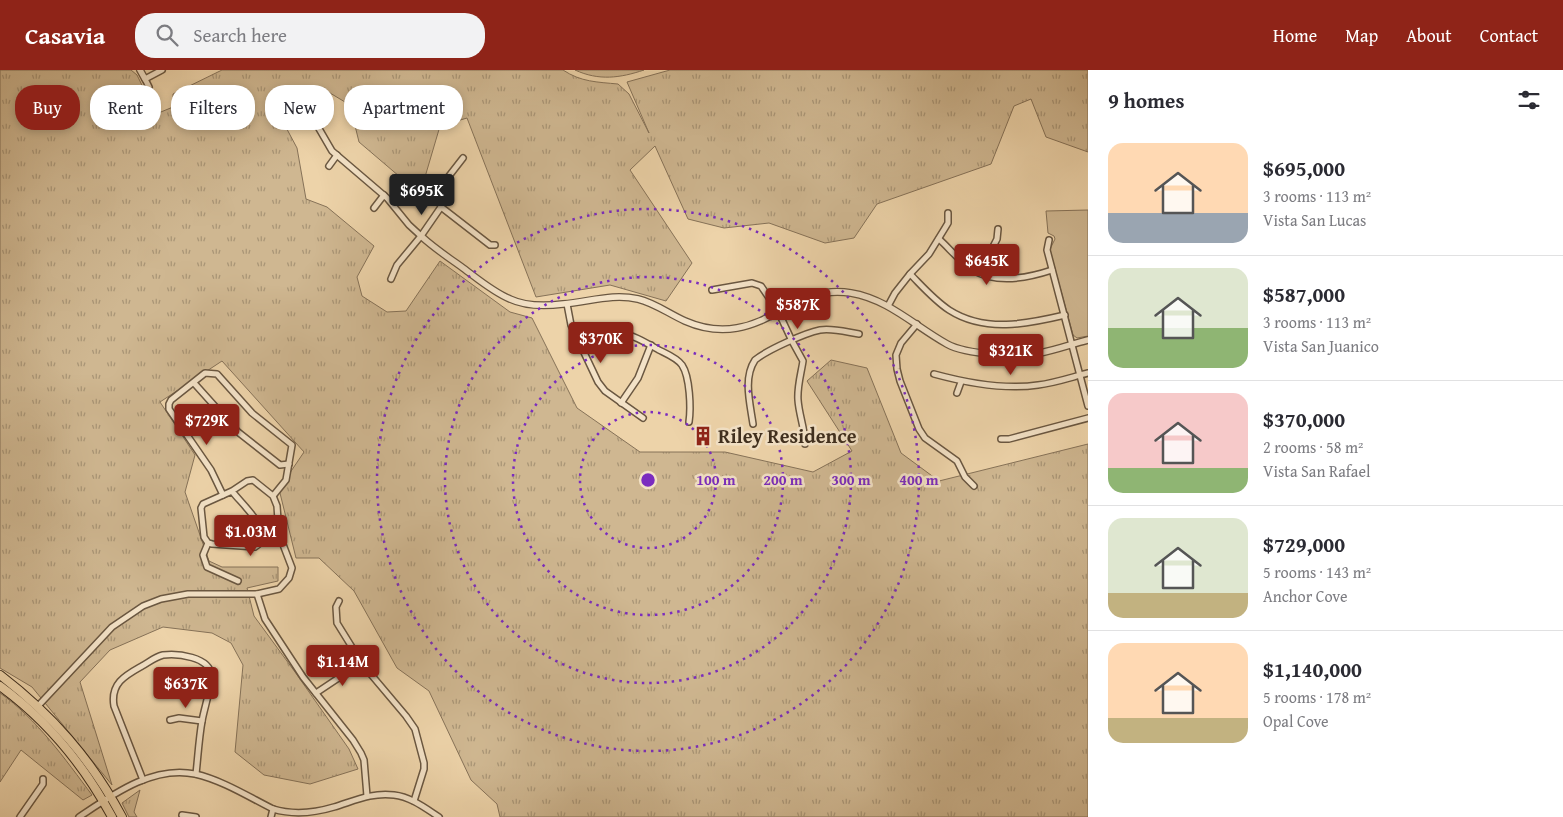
<!DOCTYPE html>
<html lang="en">
<head>
<meta charset="utf-8">
<style>
	:root { --surface:#fff; --page:#f2f2f3; --text:#2b2b33; --muted:#7c7c81; --line:#e1e1e2; --accent:#8f2418 }
	body { margin:0; font-family:"Gentium Book Plus",serif; background:var(--page); color:var(--text); height:100vh; display:flex; flex-direction:column; font-size:19px; white-space:nowrap }
	* { box-sizing:border-box; margin:0 }
	p { font-size:16px; color:var(--muted) }
	.icon { flex:none; width:28px; height:28px; fill:none; stroke:currentColor; stroke-width:2; stroke-linecap:round; stroke-linejoin:round }
	.map { position:relative; flex:1; overflow:hidden }
	.side { display:flex; flex-direction:column; background:var(--surface); width:475px }
	.side>* { flex:none }
	.hud { position:absolute; left:15px; top:15px; width:475px; height:45px; display:flex; gap:10px }
	.price { position:absolute; translate:-50% -42px; padding:0 11px; border-radius:5px; background:var(--accent); color:#fff; font-size:16px; line-height:32px; filter:drop-shadow(0 1px 2px #0008) }
	.price::after { content:''; position:absolute; left:50%; top:30px; width:15px; height:11px; margin-left:-8px; background:inherit; clip-path:polygon(0 0,100% 0,50% 100%) }
	.price.on { background:#222; color:#fff }
	ul { padding:0; list-style:none }
	li { display:flex; align-items:center; gap:15px; height:125px; padding:0 20px }
	li+li { border-top:1px solid var(--line) }
	li span { display:grid; place-items:center; flex:none; width:140px; height:100px; border-radius:15px; color:#555 }
	li>.icon { margin-inline-start:auto }
	span .icon { width:60px; height:60px; fill:#fffc; stroke-width:1 }
	li b { font-size:21px }
	h2 { display:flex; justify-content:space-between; align-items:center; height:60px; padding:0 20px; font-size:21px }
	.tag { padding:0 18px; border-radius:20px; background:var(--surface); box-shadow:0 2px 8px #0003; font-size:18px; line-height:45px }
	.tag.on { background:var(--accent); color:#fff }
	header { display:flex; align-items:center; gap:30px; box-sizing:border-box; height:70px; padding:0 25px; background:var(--accent); color:#fff }
	header strong { font-size:24px }
	nav { display:flex; gap:28px; margin-inline-start:auto; font-size:18px }
	.search { width:350px; height:45px; background:var(--page); display:flex; align-items:center; gap:12px; box-sizing:border-box; padding:0 18px; border-radius:20px; color:var(--muted); font-size:19px }
	main { display:flex; flex:1; min-height:0 }
	.map>svg:first-child { display:block }
	.grass { fill:url(#grass-tufts); stroke:#867258 }
	.green { fill:#cfb791; stroke:#867258 }
	.lines { fill:none; stroke-linecap:round; stroke-linejoin:round }
	.minor-casing { stroke:#6a5741; stroke-width:8 }
	.tertiary-casing { stroke:#6a5741; stroke-width:8 }
	.primary-casing { stroke:#3e2e1e; stroke-width:10 }
	.minor { stroke:#f3e2c7; stroke-width:5 }
	.tertiary { stroke:#f3e2c7; stroke-width:5.5 }
	.primary { stroke:#edd3a9; stroke-width:8 }
	.ring { fill:none; stroke:#7b2cbf; stroke-width:2.5; stroke-dasharray:2.5 5 }
	.labels { text-anchor:middle; stroke-width:5; stroke-linejoin:round; paint-order:stroke }
	.poi-label { font-size:20px; font-weight:bold; fill:#3e2e1e; stroke:#f3e2c7; text-anchor:start }
	.centre { fill:#7b2cbf; stroke:#f3e2c7; stroke-width:2.5 }
	.ring-label { font-size:15px; text-anchor:middle; font-weight:bold; fill:#7b2cbf; stroke:#f3e2c7; stroke-width:5; stroke-linejoin:round; paint-order:stroke }
</style>
</head>
<body>
<header>
<strong>Casavia</strong>
<div class="search"><svg class="icon" aria-label="search" viewBox="0 0 24 24"><circle cx="10" cy="10" r="6"/><path d="M15 15l6 6"/></svg>Search here</div>
<nav><a>Home</a><a>Map</a><a>About</a><a>Contact</a></nav>
</header>
<main>
<div class="map">
<svg width="1088" height="747" viewBox="0 0 1088 747">
	<defs>
		<pattern id="grass-tufts" width="24" height="20" patternUnits="userSpaceOnUse" patternTransform="scale(1.25)"><rect width="24" height="20" fill="#cfb791"/><path d="M3 7l-1-3M5 7V3M7 7l1-3M15 17l-1-3M17 17v-4M19 17l1-3" fill="none" stroke="#a99576"/></pattern>
	</defs>
	<rect width="100%" height="100%" fill="#edd3a9"/>
	<filter id="stains"><feTurbulence type="fractalNoise" baseFrequency=".004" numOctaves="4"/><feColorMatrix values="0 0 0 0 .2 0 0 0 0 .09 0 0 0 0 .02 0 0 0 .5 -.17"/></filter>
	<radialGradient id="worn" r=".72"><stop offset=".6" stop-color="#630" stop-opacity="0"/><stop offset="1" stop-color="#630" stop-opacity=".3"/></radialGradient>
	<!-- grass -->
	<g class="grass">
		<path d="M0,0H131L137,5L156,44L173,37V24L222,0H563C581,12 597,12 618,14L629,24L649,63L627,12L670,0H1088V82L1046,67L1031,29L1014,36L991,94L877,134L854,168L825,173L769,153L724,158L688,149L655,76L630,100L692,193L666,231L610,215L536,227L467,48L440,56L420,124L359,72L350,35L325,20L297,22L281,48L297,78L306,129L327,137L374,176L357,207L362,226L387,242L406,241L440,191L510,242L532,248L577,338L640,382H725L813,402L852,381L807,311L831,290L867,298L901,383L939,411L1088,374V747H500L497,734L471,710L429,621L397,598L354,521L319,488H296L279,419L304,382L222,291L160,332L195,385L185,422L209,491L222,497H278V511L247,518L254,546L295,602L349,679L358,699L310,714L264,705L235,682L243,595L231,573L212,563L163,557L110,580L80,612L112,715L32,617L0,598Z"/>
		<path d="M0,623C37,649 65,689 92,725L83,730L21,680L0,712Z"/>
		<polygon points="140,720 134,742 137,747 129,747 122,733"/>
	</g>
	<!-- green -->
	<g class="green">
		<path d="M575,0H644C620,8 599,11 575,0Z"/>
		<polygon points="1088,140 1088,266 1077,268 1073,265 1051,184 1050,179 1055,169 1054,166 1048,163 1046,141"/>
	</g>
	<g class="lines">
		<defs>
			<g id="minor">
				<polyline points="149,17 145,9 162,0"/>
				<polyline points="314,50 332,81 387,128 409,155 421,166"/>
				<polyline points="329,96 337,85"/>
				<polyline points="441,137 490,175 495,175"/>
				<polyline points="374,138 384,125"/>
				<path d="M939,169C950,179 960,192 973,200C996,214 1028,208 1052,200"/>
				<polyline points="1049,170 1047,180 1088,336"/>
				<polyline points="980,202 997,169 998,159"/>
				<path d="M910,204C922,216 934,230 949,240C985,263 1027,254 1065,245"/>
				<polyline points="391,209 397,195 421,166 441,137 449,106 463,88"/>
				<path d="M712,220L752,213L761,216L778,241L792,271L803,291C801,304 797,317 798,330C799,345 805,359 805,374"/>
				<polyline points="567,234 571,255 598,312 605,321 643,348"/>
				<polyline points="888,236 895,223 910,204 929,184 945,158 948,153 948,143"/>
				<polyline points="917,254 901,273 896,285 897,299 900,311 919,359 925,368 957,391 965,407 974,416"/>
				<path d="M579,271C615,255 627,262 659,280C667,284 677,288 682,295C690,307 691,338 689,352"/>
				<path d="M934,304C967,313 1004,320 1038,315C1055,313 1072,307 1088,303"/>
				<polyline points="194,313 238,362 280,395 289,394"/>
				<polyline points="957,323 961,312"/>
				<polyline points="621,333 638,308 651,275"/>
				<path d="M753,354C750,333 743,308 755,290C767,280 805,263 820,260C833,258 846,262 859,264"/>
				<polyline points="1001,369 1009,369 1088,348"/>
				<polyline points="223,425 211,400 169,339 169,334 171,330 205,303 217,304 252,343 292,375 286,410 273,426"/>
				<polyline points="208,473 203,485 207,497 238,511"/>
				<polyline points="257,524 265,549 303,607 353,670 361,683 364,690 367,726"/>
				<polyline points="339,531 336,537 337,553 363,595 406,646 415,659 424,693 424,699 414,731"/>
				<polyline points="316,623 337,609 363,595"/>
				<path d="M38,636L112,557L143,536L161,529L188,524H257L279,519L289,508L292,498L279,464L277,436L273,426L253,410L247,411L232,421L203,434L201,438L204,467L208,473L212,474L255,477C278,464 240,433 232,421"/>
				<polyline points="170,650 179,648 202,651"/>
				<path d="M143,710L114,636C110,613 126,605 142,596C149,592 155,587 163,585C177,583 210,587 211,605C212,615 204,639 202,651C199,668 198,686 196,704"/>
				<polyline points="182,745 196,747"/>
				<polyline points="20,747 43,714 43,709"/>
				<path d="M79,747C112,725 153,695 195,704C222,710 249,727 273,739C293,745 314,743 334,737C354,731 372,722 394,725C411,727 425,738 439,747"/>
				<polyline points="271,747 273,739"/>
			</g>
			<g id="tertiary">
				<polyline points="140,0 145,9"/>
				<path d="M421,166C434,178 449,188 463,198C478,209 493,222 510,229C525,236 547,236 563,234C589,232 612,223 638,229C655,233 669,244 685,251C701,258 720,261 737,258C779,251 802,215 851,223C888,229 916,257 947,274C967,285 1018,287 1040,283C1056,280 1072,274 1088,270"/>
			</g>
			<g id="primary">
				<path d="M0,605C52,645 91,689 122,747"/>
				<path d="M0,616C48,651 84,695 112,747"/>
			</g>
		</defs>
		<!-- minor casing -->
		<use href="#minor" class="minor-casing"/>
		<!-- tertiary casing -->
		<use href="#tertiary" class="tertiary-casing"/>
		<!-- primary casing -->
		<use href="#primary" class="primary-casing"/>
		<!-- minor -->
		<use href="#minor" class="minor"/>
		<!-- tertiary -->
		<use href="#tertiary" class="tertiary"/>
		<!-- primary -->
		<use href="#primary" class="primary"/>
	</g>
	<!-- distance rings -->
	<g class="ring">
		<circle cx="648" cy="410" r="68"/>
		<circle cx="648" cy="410" r="135"/>
		<circle cx="648" cy="410" r="203"/>
		<circle cx="648" cy="410" r="271"/>
	</g>
	<!-- icons -->
	<defs>
		<symbol id="building-bare" viewBox="-9 -9 18 18"><path d="M-4-6H4V6H1V3H-1V6H-4ZM-2.5-4.3h1.7v1.8h-1.7ZM.8-4.3h1.7v1.8H.8ZM-2.5-1h1.7V.8h-1.7ZM.8-1h1.7V.8H.8Z" fill="#8f2418" stroke="#f3e2c7" stroke-width="2.5" paint-order="stroke"/></symbol>
	</defs>
	<g fill-rule="evenodd">
		<use href="#building-bare" x="689" y="352" width="28" height="28"/>
	</g>
	<g class="labels">
		<!-- poi labels -->
		<g class="poi-label">
			<text x="718" y="373">Riley Residence</text>
		</g>
	</g>
	<circle cx="648" cy="410" r="8" class="centre"/>
	<g class="ring-label">
		<text x="716" y="415">100 m</text>
		<text x="783" y="415">200 m</text>
		<text x="851" y="415">300 m</text>
		<text x="919" y="415">400 m</text>
	</g>
	<rect width="100%" height="100%" filter="url(#stains)"/>
	<rect width="100%" height="100%" fill="url(#worn)"/>
</svg>
<b class="price on" style="left:422px;top:146px">$695K</b>
<b class="price" style="left:987px;top:216px">$645K</b>
<b class="price" style="left:798px;top:260px">$587K</b>
<b class="price" style="left:601px;top:294px">$370K</b>
<b class="price" style="left:1011px;top:306px">$321K</b>
<b class="price" style="left:207px;top:376px">$729K</b>
<b class="price" style="left:251px;top:487px">$1.03M</b>
<b class="price" style="left:343px;top:617px">$1.14M</b>
<b class="price" style="left:186px;top:639px">$637K</b>
<div class="hud">
<a class="tag on">Buy</a>
<a class="tag">Rent</a>
<a class="tag">Filters</a>
<a class="tag">New</a>
<a class="tag">Apartment</a>
</div>
</div>
<section class="side">
<h2>9 homes<svg class="icon" aria-label="filters" viewBox="0 0 24 24"><path d="M4 7h16M4 17h16"/><circle cx="9" cy="7" r="2"/><circle cx="15" cy="17" r="2"/></svg></h2>
<ul>
<li><span style="background:linear-gradient(#ffd9b3 70%,#9aa5b1 0)"><svg class="icon" aria-label="home" viewBox="0 0 24 24"><path d="M3 11l9-7 9 7M6 9v11h12V9"/></svg></span><div><b>$695,000</b><p>3 rooms · 113 m²</p><p>Vista San Lucas</p></div></li>
<li><span style="background:linear-gradient(#dfe7d0 60%,#8fb573 0)"><svg class="icon" aria-label="home" viewBox="0 0 24 24"><path d="M3 11l9-7 9 7M6 9v11h12V9"/></svg></span><div><b>$587,000</b><p>3 rooms · 113 m²</p><p>Vista San Juanico</p></div></li>
<li><span style="background:linear-gradient(#f6c9c9 75%,#8fb573 0)"><svg class="icon" aria-label="home" viewBox="0 0 24 24"><path d="M3 11l9-7 9 7M6 9v11h12V9"/></svg></span><div><b>$370,000</b><p>2 rooms · 58 m²</p><p>Vista San Rafael</p></div></li>
<li><span style="background:linear-gradient(#dfe7d0 75%,#c2b280 0)"><svg class="icon" aria-label="home" viewBox="0 0 24 24"><path d="M3 11l9-7 9 7M6 9v11h12V9"/></svg></span><div><b>$729,000</b><p>5 rooms · 143 m²</p><p>Anchor Cove</p></div></li>
<li><span style="background:linear-gradient(#ffd9b3 75%,#c2b280 0)"><svg class="icon" aria-label="home" viewBox="0 0 24 24"><path d="M3 11l9-7 9 7M6 9v11h12V9"/></svg></span><div><b>$1,140,000</b><p>5 rooms · 178 m²</p><p>Opal Cove</p></div></li>
</ul>
</section>
</main>
</body>
</html>
